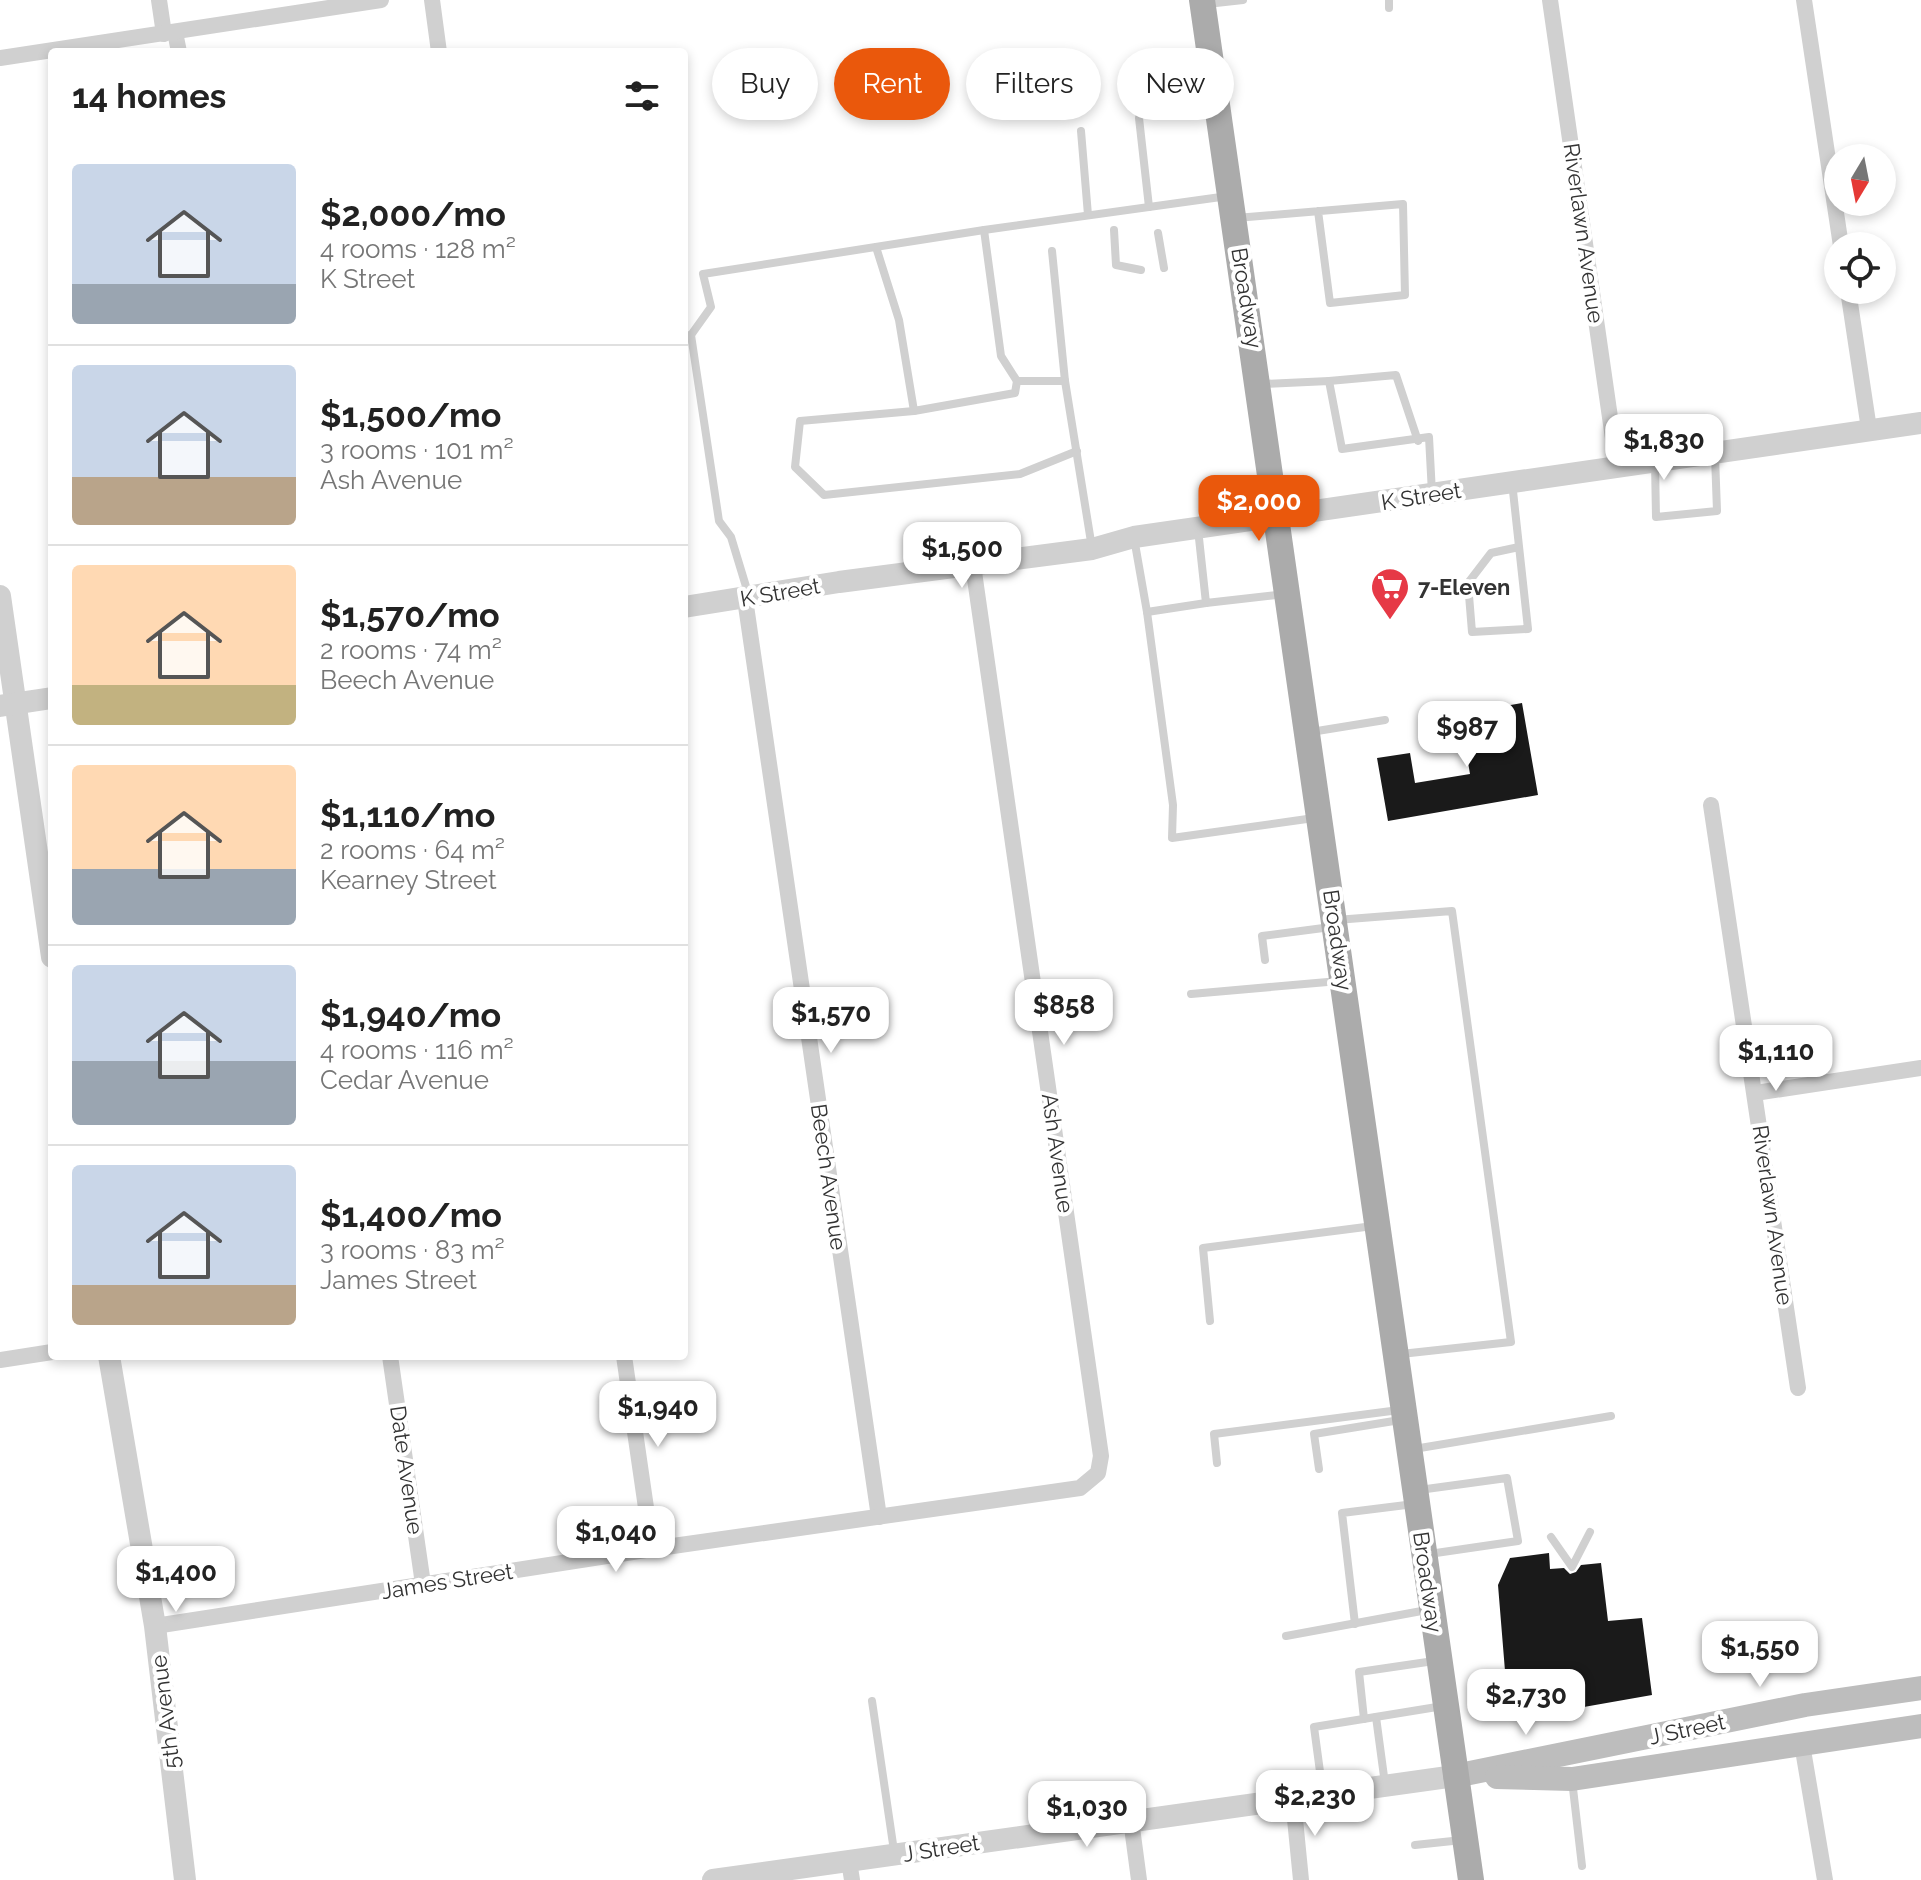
<!DOCTYPE html>
<html lang="en">
<head>
<meta charset="utf-8">
<style>
	:root { --surface:#fff; --page:#f2f2f2; --text:#222; --muted:#767676; --line:#e0e0e0; --accent:#ea580c }
	body { margin:0; font-family:Raleway,sans-serif; background:var(--page); color:var(--text); height:100vh; display:flex; flex-direction:column; font-size:30px; white-space:nowrap }
	* { box-sizing:border-box; margin:0 }
	p { font-size:26px; color:var(--muted) }
	.icon { flex:none; width:44px; height:44px; fill:none; stroke:currentColor; stroke-width:2; stroke-linecap:round; stroke-linejoin:round }
	.map { position:relative; flex:1; overflow:hidden }
	.sheet { position:absolute; left:48px; top:48px; width:640px; height:1312px; display:flex; flex-direction:column; background:var(--surface); border-radius:8px; box-shadow:0 4px 12px #0003 }
	.sheet>* { flex:none }
	.hud { position:absolute; left:712px; top:48px; width:760px; height:72px; display:flex; gap:16px }
	.needle { width:52px; rotate:190deg }
	.controls { position:absolute; left:1824px; top:144px; display:grid; gap:16px }
	.controls a { display:grid; place-items:center; width:72px; height:72px; border-radius:50%; background:var(--surface); box-shadow:0 4px 12px #0003; font-size:40px }
	.price { position:absolute; translate:-50% -68px; padding:0 18px; border-radius:16px; background:#fff; color:#222; font-size:26px; line-height:52px; filter:drop-shadow(0 2px 4px #0008) }
	.price::after { content:''; position:absolute; left:50%; top:48px; width:24px; height:18px; margin-left:-12px; background:inherit; clip-path:polygon(0 0,100% 0,50% 100%) }
	.price.selected { background:var(--accent); color:#fff }
	ul { padding:0; list-style:none }
	li { display:flex; align-items:center; gap:24px; height:200px; padding:0 24px }
	li+li { border-top:2px solid var(--line) }
	li span { display:grid; place-items:center; flex:none; width:224px; height:160px; border-radius:8px; color:#555 }
	li>.icon { margin-inline-start:auto }
	span .icon { width:96px; height:96px; fill:#fffc; stroke-width:1 }
	li b { font-size:34px }
	h2 { display:flex; justify-content:space-between; align-items:center; height:96px; padding:0 24px; font-size:34px }
	.tag { padding:0 28px; border-radius:36px; background:var(--surface); box-shadow:0 4px 12px #0003; font-size:28px; line-height:72px }
	.tag.selected { background:var(--accent); color:#fff }
	.map>svg:first-child { display:block }
	.building { fill:#1a1a1a }
	.lines { fill:none; stroke-linecap:round; stroke-linejoin:round }
	.service { stroke:#d0d0d0; stroke-width:8 }
	.minor { stroke:#d0d0d0; stroke-width:16 }
	.tertiary { stroke:#d0d0d0; stroke-width:22 }
	.secondary { stroke:#bdbdbd; stroke-width:24 }
	.primary { stroke:#ababab; stroke-width:26 }
	.labels { text-anchor:middle; stroke-width:8; stroke-linejoin:round; paint-order:stroke }
	.street-label { font-size:22px; fill:#333; stroke:#fff }
	.poi-label { font-size:22px; font-weight:bold; fill:#333; stroke:#fff; text-anchor:start }
</style>
</head>
<body>
<div class="map">
<svg width="1921" height="1880" viewBox="0 0 1921 1880">
	<rect width="100%" height="100%" fill="#fff"/>
	<!-- building -->
	<g class="building">
		<polygon points="1522,703 1538,795 1388,821 1377,758 1410,753 1415,783 1470,774 1460,714"/>
		<polygon points="1549,1553 1550,1569 1564,1568 1570,1574 1576,1572 1581,1565 1601,1563 1608,1621 1642,1618 1652,1695 1509,1720 1498,1585 1510,1558"/>
	</g>
	<g class="lines">
		<!-- service -->
		<g class="service">
			<polyline points="1207,4 1243,0"/>
			<polyline points="1389,8 1389,0"/>
			<polyline points="1139,118 1149,207"/>
			<polyline points="1081,131 1088,215"/>
			<polyline points="1236,218 1403,204 1405,295 1330,303 1318,211"/>
			<polyline points="1114,230 1116,265 1141,270"/>
			<polyline points="1158,233 1164,268"/>
			<polyline points="876,247 899,320 914,411 1015,393 1017,381"/>
			<polyline points="1052,251 1065,381 1092,548"/>
			<polyline points="691,335 719,521 731,537 748,593"/>
			<polyline points="684,336 691,335 711,307 703,274 984,230"/>
			<polyline points="1065,381 1017,381 1001,356 984,230 1228,196"/>
			<polyline points="1329,381 1396,375 1418,441"/>
			<polyline points="1263,384 1329,381 1342,449 1429,437 1432,493"/>
			<polyline points="914,411 800,421 795,467 824,495 1020,474 1077,451"/>
			<polyline points="1655,463 1656,517 1717,511 1715,456"/>
			<polyline points="1512,482 1528,629 1472,632 1468,583 1491,553 1519,547"/>
			<polyline points="1198,529 1206,603 1285,594"/>
			<polyline points="1134,538 1147,612 1206,603"/>
			<polyline points="1147,612 1173,805 1172,838 1314,818"/>
			<polyline points="1311,732 1385,720"/>
			<polyline points="1336,920 1452,911 1511,1342 1401,1354"/>
			<polyline points="1265,960 1262,936 1331,927"/>
			<polyline points="1191,994 1339,981"/>
			<polyline points="1210,1321 1203,1248 1373,1226"/>
			<polyline points="1414,1449 1611,1416"/>
			<polyline points="1217,1463 1214,1434 1399,1410"/>
			<polyline points="1319,1469 1314,1434 1400,1420"/>
			<polyline points="1419,1490 1507,1478 1518,1541 1429,1554"/>
			<polyline points="1551,1537 1572,1567 1590,1532"/>
			<polyline points="1355,1624 1342,1513 1414,1504"/>
			<polyline points="1286,1636 1427,1610"/>
			<polyline points="872,1701 894,1851"/>
			<polyline points="1376,1717 1385,1784"/>
			<polyline points="1364,1719 1359,1672 1434,1661"/>
			<polyline points="1572,1780 1582,1866"/>
			<polyline points="1323,1794 1314,1727 1443,1706"/>
			<polyline points="1415,1845 1462,1840"/>
		</g>
		<!-- minor -->
		<g class="minor">
			<polyline points="159,0 164,34"/>
			<polyline points="432,0 439,52"/>
			<polyline points="1550,0 1617,466"/>
			<polyline points="1804,0 1841,246"/>
			<polyline points="175,32 179,52"/>
			<polyline points="0,58 381,0"/>
			<polyline points="1848,290 1869,429"/>
			<polyline points="745,599 879,1517"/>
			<polyline points="1711,805 1798,1388"/>
			<polyline points="1755,1093 1921,1068"/>
			<polyline points="390,1356 423,1584"/>
			<polyline points="624,1356 652,1549"/>
			<polyline points="0,1360 52,1352"/>
			<polyline points="155,1626 652,1549 1080,1488 1098,1473 1101,1456 973,565"/>
			<polyline points="1802,1744 1825,1880"/>
			<polyline points="1293,1799 1301,1880"/>
			<polyline points="1131,1820 1139,1880"/>
			<polyline points="849,1861 852,1880"/>
		</g>
		<!-- tertiary -->
		<g class="tertiary">
			<polyline points="0,596 52,957"/>
			<polyline points="684,607 839,582 1092,549 1134,537 1921,423"/>
			<polyline points="0,706 52,698"/>
			<polyline points="109,1356 155,1626 185,1880"/>
			<polyline points="713,1880 1455,1776"/>
		</g>
		<!-- secondary -->
		<g class="secondary">
			<polyline points="1455,1776 1805,1705 1921,1688"/>
			<polyline points="1497,1777 1572,1779 1921,1726"/>
		</g>
		<!-- primary -->
		<polyline class="primary" points="1202,0 1471,1880"/>
	</g>
	<!-- icons -->
	<defs>
		<symbol id="supermarket-pin" viewBox="-11 -11 22 30"><path d="M0 17L-7.5 6A9.5 9.5 0 1 1 7.5 6Z" fill="#e63946" stroke="#fff"/><path d="M-6-5.5h2.5l.6 2H6L4.5 2H-2.5L-4.4-4H-6ZM-1.5 3.2a1.3 1.3 0 1 0 .1 0ZM3 3.2a1.3 1.3 0 1 0 .1 0Z" fill="#fff"/></symbol>
	</defs>
	<g fill-rule="evenodd">
		<use href="#supermarket-pin" x="1368" y="565" width="44" height="60"/>
	</g>
	<g class="labels">
		<!-- street labels -->
		<g class="street-label">
			<text transform="translate(1584 233) rotate(82)" y="8">Riverlawn Avenue</text>
			<text transform="translate(1247 298) rotate(81)" y="8">Broadway</text>
			<text transform="translate(1421 496) rotate(-9)" y="8">K Street</text>
			<text transform="translate(780 592) rotate(-10)" y="8">K Street</text>
			<text transform="translate(1338 940) rotate(82)" y="8">Broadway</text>
			<text transform="translate(1058 1153) rotate(82)" y="8">Ash Avenue</text>
			<text transform="translate(829 1177) rotate(82)" y="8">Beech Avenue</text>
			<text transform="translate(1773 1215) rotate(82)" y="8">Riverlawn Avenue</text>
			<text transform="translate(407 1470) rotate(82)" y="8">Date Avenue</text>
			<text transform="translate(447 1581) rotate(-9)" y="8">James Street</text>
			<text transform="translate(1428 1582) rotate(82)" y="8">Broadway</text>
			<text transform="translate(165 1712) rotate(-97)" y="8">5th Avenue</text>
			<text transform="translate(1687 1729) rotate(-12)" y="8">J Street</text>
			<text transform="translate(941 1848) rotate(-9)" y="8">J Street</text>
		</g>
		<!-- poi labels -->
		<g class="poi-label">
			<text x="1418" y="595">7-Eleven</text>
		</g>
	</g>
</svg>
<div class="controls">
<a><svg class="needle" viewBox="-14 -14 28 28"><path d="M0-13l5 13h-10z" fill="#e53935"/><path d="M0 13l5-13h-10z" fill="#767676"/></svg></a>
<a><svg class="icon" aria-label="locate" viewBox="0 0 24 24"><circle cx="12" cy="12" r="6"/><path d="M12 2v4M12 18v4M2 12h4M18 12h4"/></svg></a>
</div>
<b class="price" style="left:1664px;top:482px">$1,830</b>
<b class="price selected" style="left:1259px;top:543px">$2,000</b>
<b class="price" style="left:962px;top:590px">$1,500</b>
<b class="price" style="left:1467px;top:769px">$987</b>
<b class="price" style="left:1064px;top:1047px">$858</b>
<b class="price" style="left:831px;top:1055px">$1,570</b>
<b class="price" style="left:1776px;top:1093px">$1,110</b>
<b class="price" style="left:658px;top:1449px">$1,940</b>
<b class="price" style="left:616px;top:1574px">$1,040</b>
<b class="price" style="left:176px;top:1614px">$1,400</b>
<b class="price" style="left:1760px;top:1689px">$1,550</b>
<b class="price" style="left:1526px;top:1737px">$2,730</b>
<b class="price" style="left:1315px;top:1838px">$2,230</b>
<b class="price" style="left:1087px;top:1849px">$1,030</b>
<div class="hud">
<a class="tag">Buy</a>
<a class="tag selected">Rent</a>
<a class="tag">Filters</a>
<a class="tag">New</a>
</div>
<section class="sheet">
<h2>14 homes<svg class="icon" aria-label="filters" viewBox="0 0 24 24"><path d="M4 7h16M4 17h16"/><circle cx="9" cy="7" r="2"/><circle cx="15" cy="17" r="2"/></svg></h2>
<ul>
<li><span style="background:linear-gradient(#c9d6e8 75%,#9aa5b1 0)"><svg class="icon" aria-label="home" viewBox="0 0 24 24"><path d="M3 11l9-7 9 7M6 9v11h12V9"/></svg></span><div><b>$2,000/mo</b><p>4 rooms · 128 m²</p><p>K Street</p></div></li>
<li><span style="background:linear-gradient(#c9d6e8 70%,#b9a48a 0)"><svg class="icon" aria-label="home" viewBox="0 0 24 24"><path d="M3 11l9-7 9 7M6 9v11h12V9"/></svg></span><div><b>$1,500/mo</b><p>3 rooms · 101 m²</p><p>Ash Avenue</p></div></li>
<li><span style="background:linear-gradient(#ffd9b3 75%,#c2b280 0)"><svg class="icon" aria-label="home" viewBox="0 0 24 24"><path d="M3 11l9-7 9 7M6 9v11h12V9"/></svg></span><div><b>$1,570/mo</b><p>2 rooms · 74 m²</p><p>Beech Avenue</p></div></li>
<li><span style="background:linear-gradient(#ffd9b3 65%,#9aa5b1 0)"><svg class="icon" aria-label="home" viewBox="0 0 24 24"><path d="M3 11l9-7 9 7M6 9v11h12V9"/></svg></span><div><b>$1,110/mo</b><p>2 rooms · 64 m²</p><p>Kearney Street</p></div></li>
<li><span style="background:linear-gradient(#c9d6e8 60%,#9aa5b1 0)"><svg class="icon" aria-label="home" viewBox="0 0 24 24"><path d="M3 11l9-7 9 7M6 9v11h12V9"/></svg></span><div><b>$1,940/mo</b><p>4 rooms · 116 m²</p><p>Cedar Avenue</p></div></li>
<li><span style="background:linear-gradient(#c9d6e8 75%,#b9a48a 0)"><svg class="icon" aria-label="home" viewBox="0 0 24 24"><path d="M3 11l9-7 9 7M6 9v11h12V9"/></svg></span><div><b>$1,400/mo</b><p>3 rooms · 83 m²</p><p>James Street</p></div></li>
</ul>
</section>
</div>
</body>
</html>
